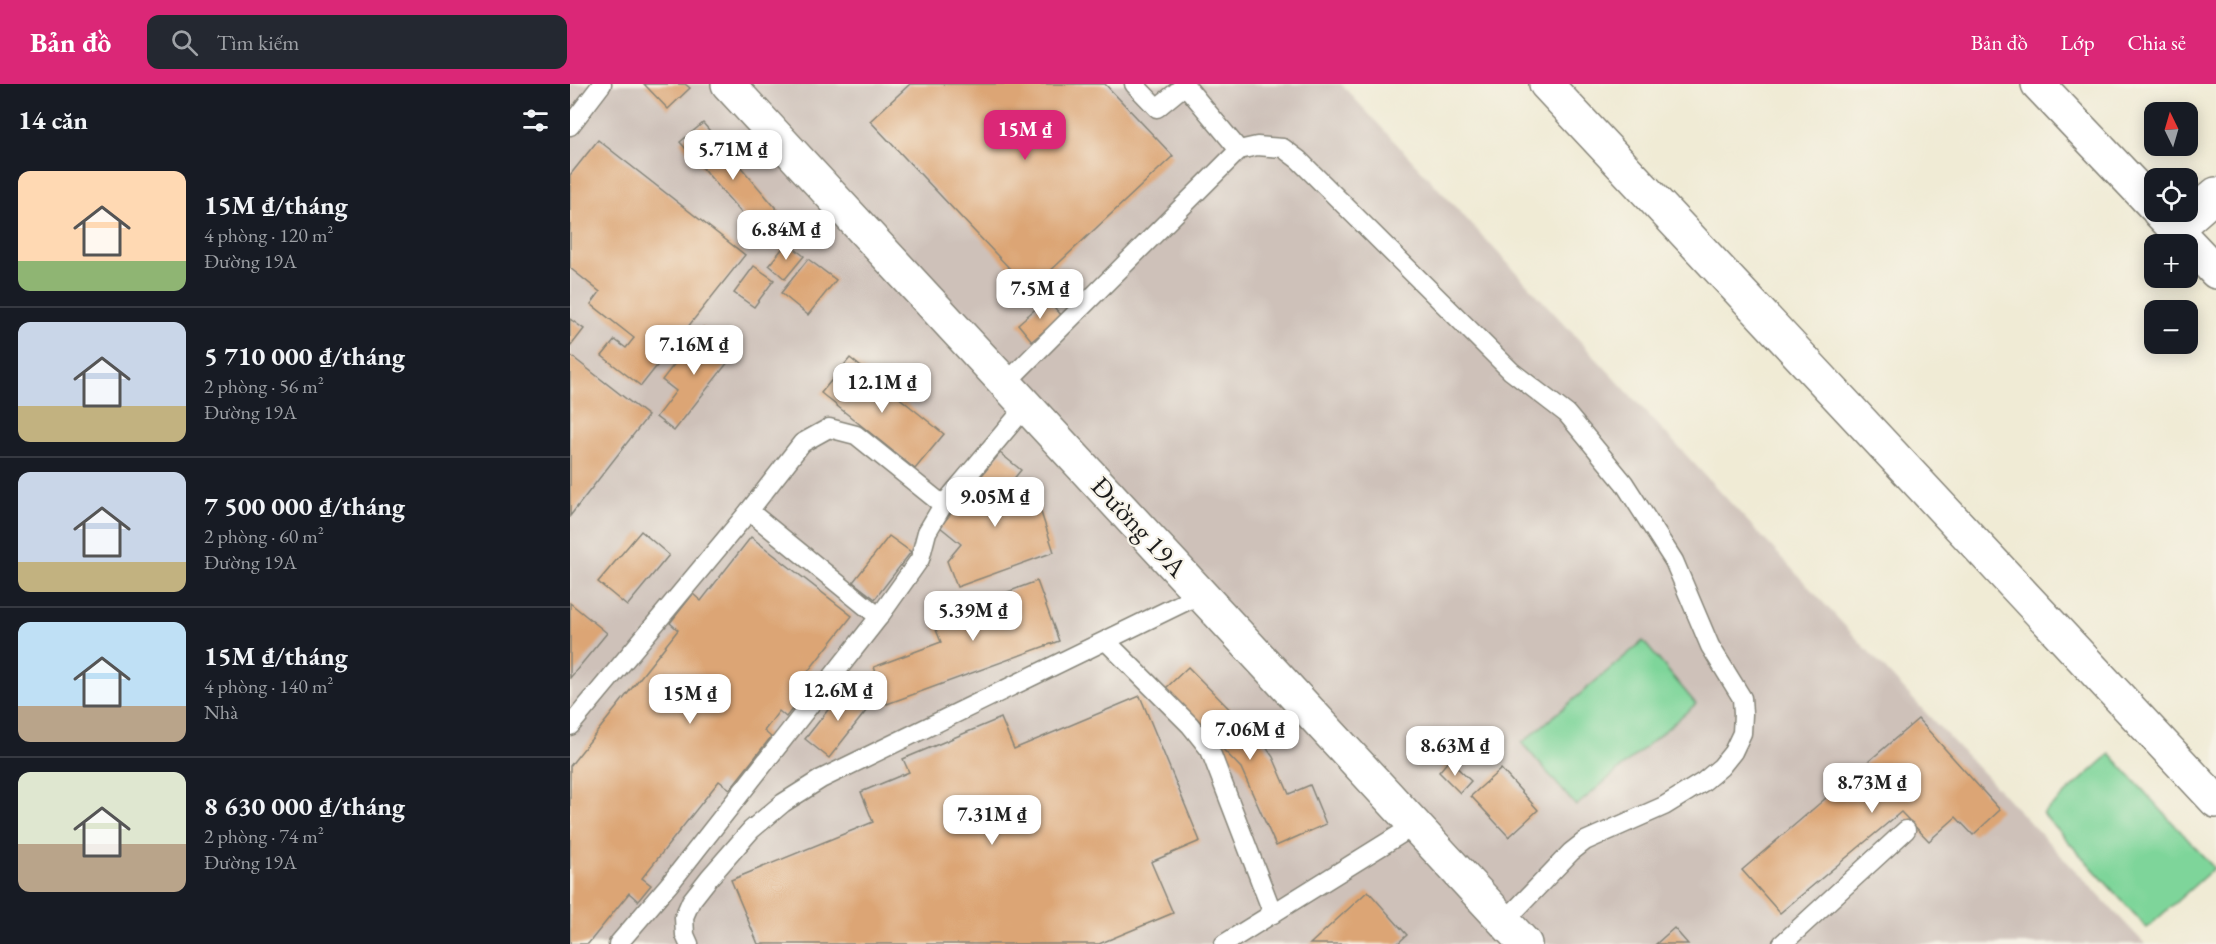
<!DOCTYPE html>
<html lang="vi">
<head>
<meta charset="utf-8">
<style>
	:root { --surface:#171b24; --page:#242831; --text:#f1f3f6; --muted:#9ea1a6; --line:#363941; --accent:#db2777 }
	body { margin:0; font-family:"EB Garamond",serif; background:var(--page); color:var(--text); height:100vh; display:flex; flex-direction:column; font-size:22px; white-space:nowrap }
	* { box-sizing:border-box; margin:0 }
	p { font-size:20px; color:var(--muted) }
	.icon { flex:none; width:33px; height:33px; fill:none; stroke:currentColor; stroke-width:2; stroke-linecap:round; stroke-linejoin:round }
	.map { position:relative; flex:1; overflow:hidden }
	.side { display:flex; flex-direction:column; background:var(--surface); width:570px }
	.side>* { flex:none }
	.needle { width:39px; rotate:355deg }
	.buttons { position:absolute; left:1574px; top:18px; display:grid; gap:12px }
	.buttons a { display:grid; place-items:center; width:54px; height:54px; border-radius:12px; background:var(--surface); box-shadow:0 3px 15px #0003; font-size:30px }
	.price { position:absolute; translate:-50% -51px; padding:0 14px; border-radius:12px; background:#fff; color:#222; font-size:20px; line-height:39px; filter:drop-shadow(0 2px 3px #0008) }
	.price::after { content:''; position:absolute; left:50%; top:36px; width:18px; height:14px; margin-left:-9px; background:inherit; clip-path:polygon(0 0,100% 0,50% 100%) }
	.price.on { background:var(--accent); color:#fff }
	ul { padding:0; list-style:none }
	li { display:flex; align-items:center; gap:18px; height:150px; padding:0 18px }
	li+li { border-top:2px solid var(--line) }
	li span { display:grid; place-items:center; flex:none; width:168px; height:120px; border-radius:12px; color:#555 }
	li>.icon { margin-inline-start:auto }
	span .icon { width:72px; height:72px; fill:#fffc; stroke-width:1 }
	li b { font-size:26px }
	h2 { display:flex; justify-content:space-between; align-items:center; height:72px; padding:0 18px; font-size:26px }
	header { display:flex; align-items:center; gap:36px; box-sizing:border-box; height:84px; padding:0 30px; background:var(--accent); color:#fff }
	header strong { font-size:28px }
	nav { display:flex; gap:33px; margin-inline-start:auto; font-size:21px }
	.search { width:420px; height:54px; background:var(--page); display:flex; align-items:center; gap:15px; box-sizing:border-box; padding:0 21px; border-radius:12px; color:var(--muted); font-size:22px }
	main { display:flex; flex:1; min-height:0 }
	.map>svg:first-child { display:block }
	.industrial { fill:#cec1b9 }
	.green { fill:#7ed59a; stroke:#4d785b; stroke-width:1.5 }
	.building { fill:#dca574 }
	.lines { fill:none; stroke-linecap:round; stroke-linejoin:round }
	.service-casing { stroke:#868478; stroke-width:21 }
	.minor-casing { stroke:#868478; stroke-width:36 }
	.primary-casing { stroke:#868478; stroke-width:36 }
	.service { stroke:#fff; stroke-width:18 }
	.minor { stroke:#fff; stroke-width:33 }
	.primary { stroke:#fff; stroke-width:33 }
	.labels { text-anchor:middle; stroke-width:4.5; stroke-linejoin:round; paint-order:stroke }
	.street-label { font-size:27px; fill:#1c1c1c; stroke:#f7f3e8 }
</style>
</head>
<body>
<header>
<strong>Bản đồ</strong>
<div class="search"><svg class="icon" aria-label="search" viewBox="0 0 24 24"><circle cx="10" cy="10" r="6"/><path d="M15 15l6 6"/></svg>Tìm kiếm</div>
<nav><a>Bản đồ</a><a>Lớp</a><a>Chia sẻ</a></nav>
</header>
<main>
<section class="side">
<h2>14 căn<svg class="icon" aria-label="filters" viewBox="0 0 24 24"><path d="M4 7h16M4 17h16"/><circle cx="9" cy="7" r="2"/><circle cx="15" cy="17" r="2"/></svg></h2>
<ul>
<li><span style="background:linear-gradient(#ffd9b3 75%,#8fb573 0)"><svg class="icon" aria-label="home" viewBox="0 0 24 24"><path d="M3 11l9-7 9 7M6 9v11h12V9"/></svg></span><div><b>15M ₫/tháng</b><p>4 phòng · 120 m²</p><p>Đường 19A</p></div></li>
<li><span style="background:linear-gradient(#c9d6e8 70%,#c2b280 0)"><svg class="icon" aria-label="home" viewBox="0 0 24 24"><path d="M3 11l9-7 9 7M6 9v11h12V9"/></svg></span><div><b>5 710 000 ₫/tháng</b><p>2 phòng · 56 m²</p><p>Đường 19A</p></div></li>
<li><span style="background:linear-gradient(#c9d6e8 75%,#c2b280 0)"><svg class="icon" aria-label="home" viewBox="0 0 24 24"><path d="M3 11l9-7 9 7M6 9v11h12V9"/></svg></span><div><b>7 500 000 ₫/tháng</b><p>2 phòng · 60 m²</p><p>Đường 19A</p></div></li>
<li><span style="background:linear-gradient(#bfe0f5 70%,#b9a48a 0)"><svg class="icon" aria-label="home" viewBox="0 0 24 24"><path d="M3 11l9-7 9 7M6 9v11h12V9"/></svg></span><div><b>15M ₫/tháng</b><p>4 phòng · 140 m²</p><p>Nhà</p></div></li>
<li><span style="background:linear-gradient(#dfe7d0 60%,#b9a48a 0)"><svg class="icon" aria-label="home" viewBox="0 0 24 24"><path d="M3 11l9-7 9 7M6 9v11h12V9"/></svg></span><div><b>8 630 000 ₫/tháng</b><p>2 phòng · 74 m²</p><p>Đường 19A</p></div></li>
</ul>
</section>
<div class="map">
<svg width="1646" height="860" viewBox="0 0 1646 860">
	<rect width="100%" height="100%" fill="#f7f3e8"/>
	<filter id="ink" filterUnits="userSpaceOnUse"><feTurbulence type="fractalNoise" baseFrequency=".0167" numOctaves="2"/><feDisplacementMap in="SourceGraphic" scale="12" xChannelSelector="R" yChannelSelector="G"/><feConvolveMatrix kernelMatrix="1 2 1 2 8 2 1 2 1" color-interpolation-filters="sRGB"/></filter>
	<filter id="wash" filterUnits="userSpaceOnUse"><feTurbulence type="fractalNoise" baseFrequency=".008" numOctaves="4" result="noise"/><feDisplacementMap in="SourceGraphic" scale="24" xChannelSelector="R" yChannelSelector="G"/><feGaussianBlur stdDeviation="1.35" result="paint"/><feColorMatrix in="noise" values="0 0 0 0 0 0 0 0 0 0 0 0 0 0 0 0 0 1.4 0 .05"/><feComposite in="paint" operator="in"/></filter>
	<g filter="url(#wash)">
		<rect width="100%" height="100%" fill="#f0ebd5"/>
		<!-- industrial -->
		<polygon class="industrial" points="0,0 771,0 1355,628 1575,860 0,860"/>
		<!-- green -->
		<g class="green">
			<polygon points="1073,557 1126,620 1006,722 952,659"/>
			<polygon points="1540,670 1644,784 1577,844 1473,730"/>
		</g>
		<g id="blocks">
			<!-- building -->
			<g class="building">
				<polygon points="74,0 115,0 120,4 98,25"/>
				<polygon points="340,0 535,0 603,72 460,206 300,37"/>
				<polygon points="133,39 216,136 194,155 110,58"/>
				<polygon points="28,56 175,171 71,302 32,272 45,256 56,264 64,254 21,220 30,208 0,184 0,91"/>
				<polygon points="217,159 234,172 215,195 199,181"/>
				<polygon points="238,175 266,196 238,231 211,209"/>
				<polygon points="184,182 204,196 184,223 164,209"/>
				<polygon points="477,215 492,232 462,257 448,240"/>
				<polygon points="0,235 14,245 0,263"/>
				<polygon points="133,243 166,268 104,347 86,333 106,307 92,296"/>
				<polygon points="0,271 78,332 0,432"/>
				<polygon points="280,274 374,350 345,385 251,309"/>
				<polygon points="430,369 451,386 419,425 465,410 484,468 387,503 377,477 391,460 370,443"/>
				<polygon points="71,447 99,471 57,522 28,498"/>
				<polygon points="319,452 341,468 305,515 283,498"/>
				<polygon points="181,453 282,532 224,605 233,611 216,633 209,627 194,647 201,653 160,705 149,697 72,794 81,801 68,817 59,809 18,860 0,860 0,682 108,546 100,539 123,510 131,517"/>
				<polygon points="467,497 489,557 317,620 304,583 371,558 362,536"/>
				<polygon points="0,519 37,549 0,594"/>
				<polygon points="618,583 694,660 703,673 719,710 740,701 756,740 706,762 671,684 595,605"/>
				<polygon points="276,603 300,622 259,674 235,655"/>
				<polygon points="570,612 630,757 581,778 603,829 529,860 188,860 161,796 303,738 291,708 339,688 333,675 431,634 444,665"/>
				<polygon points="1348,635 1430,726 1403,751 1386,733 1359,757 1331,728 1210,829 1172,786"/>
				<polygon points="879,676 901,697 890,709 869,688"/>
				<polygon points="931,685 968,726 939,753 901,712"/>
				<polygon points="798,807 837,851 827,860 740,860"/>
				<polygon points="1104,844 1118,860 1086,860"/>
			</g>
		</g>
	</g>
	<g filter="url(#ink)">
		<use href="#blocks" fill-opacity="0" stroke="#868478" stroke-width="1.5"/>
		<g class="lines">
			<defs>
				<g id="service">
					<polyline points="0,42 32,0"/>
					<polyline points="669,66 687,62 713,64 729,76 941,287 997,330 1012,348 1054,399 1104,477 1140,562 1172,614 1173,630 1172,649 1163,668 1151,683 1133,698 1094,722 1015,757 1001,768 934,838"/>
					<polyline points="436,299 669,66 615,1 587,24 564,0"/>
					<polyline points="179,427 309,533"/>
					<polyline points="536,557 620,641 640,666 703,830"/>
					<polyline points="0,642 179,427 232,359 259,344 286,351 373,421"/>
					<polyline points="48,860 102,797 309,533 350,475 357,448 373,421 457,321"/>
					<polyline points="119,860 115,851 114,833 121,817 139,794 181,746 213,719 251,695 631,510"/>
					<polyline points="654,860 845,741"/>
					<polyline points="1212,860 1336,746"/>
				</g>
				<g id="minor">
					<polyline points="158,0 955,860"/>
					<polyline points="976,0 1646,717"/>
					<polyline points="1606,145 1646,110"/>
				</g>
				<g id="primary">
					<polyline points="1468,0 1584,122"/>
					<polyline points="1589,128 1646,188"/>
				</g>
			</defs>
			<!-- service casing -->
			<use href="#service" class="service-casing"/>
			<!-- minor casing -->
			<use href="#minor" class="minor-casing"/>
			<!-- primary casing -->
			<use href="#primary" class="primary-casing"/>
			<!-- service -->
			<use href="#service" class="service"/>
			<!-- minor -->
			<use href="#minor" class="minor"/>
			<!-- primary -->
			<use href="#primary" class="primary"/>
		</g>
	</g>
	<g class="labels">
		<!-- street labels -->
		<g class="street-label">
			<text transform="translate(569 443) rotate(47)" y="9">Đường 19A</text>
		</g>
	</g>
</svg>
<div class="buttons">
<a><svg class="needle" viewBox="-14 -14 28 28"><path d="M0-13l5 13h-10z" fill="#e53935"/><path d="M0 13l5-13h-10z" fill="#9ea1a6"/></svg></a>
<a><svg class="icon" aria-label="locate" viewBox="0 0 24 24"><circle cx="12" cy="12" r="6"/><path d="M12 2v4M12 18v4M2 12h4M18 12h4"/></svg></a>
<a>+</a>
<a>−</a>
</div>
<b class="price on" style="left:455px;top:77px">15M ₫</b>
<b class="price" style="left:163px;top:97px">5.71M ₫</b>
<b class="price" style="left:216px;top:177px">6.84M ₫</b>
<b class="price" style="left:470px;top:236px">7.5M ₫</b>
<b class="price" style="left:124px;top:292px">7.16M ₫</b>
<b class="price" style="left:312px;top:330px">12.1M ₫</b>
<b class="price" style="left:425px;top:444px">9.05M ₫</b>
<b class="price" style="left:403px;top:558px">5.39M ₫</b>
<b class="price" style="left:268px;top:638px">12.6M ₫</b>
<b class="price" style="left:120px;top:641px">15M ₫</b>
<b class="price" style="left:680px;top:677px">7.06M ₫</b>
<b class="price" style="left:885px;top:693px">8.63M ₫</b>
<b class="price" style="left:1302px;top:730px">8.73M ₫</b>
<b class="price" style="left:422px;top:762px">7.31M ₫</b>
</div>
</main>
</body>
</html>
